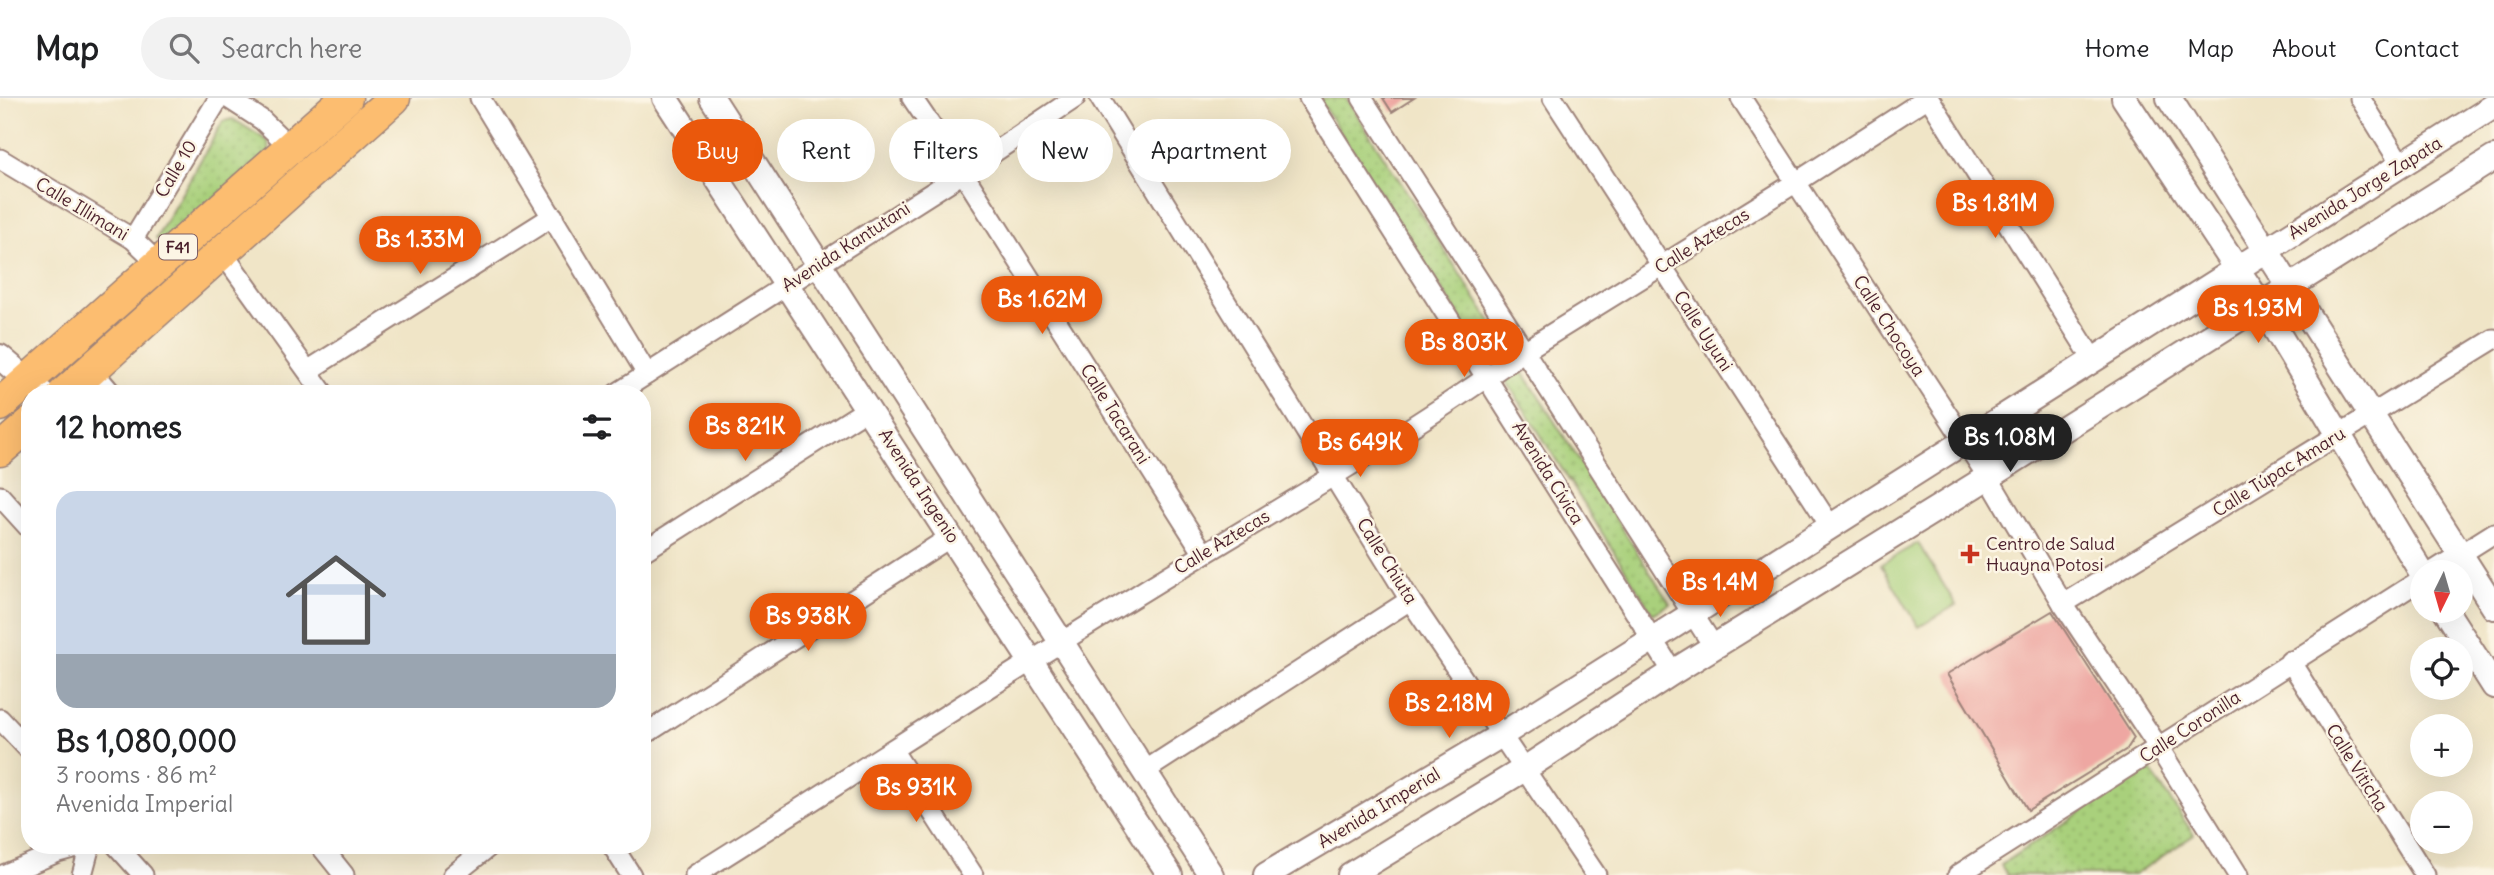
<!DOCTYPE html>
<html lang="en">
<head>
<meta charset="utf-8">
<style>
	:root { --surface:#fff; --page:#f2f2f2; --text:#202124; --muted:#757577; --line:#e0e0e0; --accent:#ea580c }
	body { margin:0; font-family:Delius,sans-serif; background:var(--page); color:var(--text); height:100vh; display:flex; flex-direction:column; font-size:26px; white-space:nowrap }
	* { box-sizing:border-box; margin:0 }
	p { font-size:23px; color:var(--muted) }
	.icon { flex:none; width:38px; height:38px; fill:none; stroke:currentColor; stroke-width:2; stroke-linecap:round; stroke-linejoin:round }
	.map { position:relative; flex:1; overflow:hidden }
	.side { position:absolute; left:21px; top:287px; width:630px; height:469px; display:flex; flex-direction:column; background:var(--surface); border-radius:28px; box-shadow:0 7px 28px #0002 }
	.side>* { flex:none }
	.banner { position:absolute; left:672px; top:21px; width:665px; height:63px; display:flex; gap:14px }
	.needle { width:46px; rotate:185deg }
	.controls { position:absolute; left:2410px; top:462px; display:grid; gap:14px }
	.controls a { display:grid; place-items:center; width:63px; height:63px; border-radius:50%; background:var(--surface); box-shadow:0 7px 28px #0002; font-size:35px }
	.price { position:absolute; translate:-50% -60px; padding:0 16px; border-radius:24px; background:var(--accent); color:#fff; font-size:23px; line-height:46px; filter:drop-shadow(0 2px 4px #0008) }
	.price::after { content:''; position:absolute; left:50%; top:42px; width:21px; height:16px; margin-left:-10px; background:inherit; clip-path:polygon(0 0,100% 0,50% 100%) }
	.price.active { background:#222; color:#fff }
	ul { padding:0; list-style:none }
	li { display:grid; align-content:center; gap:14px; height:371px; padding:0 35px }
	li span { display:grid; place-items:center; height:217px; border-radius:21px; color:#555 }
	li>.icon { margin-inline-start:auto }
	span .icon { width:126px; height:126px; fill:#fffc; stroke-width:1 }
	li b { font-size:30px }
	h2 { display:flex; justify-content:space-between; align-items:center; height:84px; padding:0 35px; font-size:30px }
	.chip { padding:0 24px; border-radius:32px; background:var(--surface); box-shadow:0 7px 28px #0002; font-size:24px; line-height:63px }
	.chip.active { background:var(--accent); color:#fff }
	header { display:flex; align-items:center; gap:42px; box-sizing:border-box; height:98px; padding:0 35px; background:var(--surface); border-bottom:2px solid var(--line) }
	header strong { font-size:33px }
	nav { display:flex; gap:38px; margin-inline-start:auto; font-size:24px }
	.search { width:490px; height:63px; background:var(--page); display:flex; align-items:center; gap:18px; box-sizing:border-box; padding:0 24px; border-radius:38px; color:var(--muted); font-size:26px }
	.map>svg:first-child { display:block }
	.park { fill:url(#park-dots); stroke:#7a7853; stroke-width:2 }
	.garden { fill:#a9d07b; stroke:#7a7853; stroke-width:2 }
	.building { fill:#eea7a2 }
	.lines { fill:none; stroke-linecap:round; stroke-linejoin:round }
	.minor-casing { stroke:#9d8279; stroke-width:23 }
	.tertiary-casing { stroke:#9d8279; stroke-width:28 }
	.primary-casing { stroke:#9d8279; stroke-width:35 }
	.minor { stroke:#fff; stroke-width:19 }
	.tertiary { stroke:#fff; stroke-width:24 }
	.primary { stroke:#fcbd6f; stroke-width:32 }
	.poi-dot { fill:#c8321e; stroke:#fcf5e5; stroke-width:2.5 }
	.labels { text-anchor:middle; stroke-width:5; stroke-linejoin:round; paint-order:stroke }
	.shield { fill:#fcf5e5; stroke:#7f5f63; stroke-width:2 }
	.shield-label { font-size:16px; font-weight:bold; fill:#4a1f2b }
	.street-label { font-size:18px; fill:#4a1f2b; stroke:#fcf5e5 }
	.poi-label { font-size:18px; fill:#4a1f2b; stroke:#fcf5e5; text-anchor:start }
</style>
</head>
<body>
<header>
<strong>Map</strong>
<div class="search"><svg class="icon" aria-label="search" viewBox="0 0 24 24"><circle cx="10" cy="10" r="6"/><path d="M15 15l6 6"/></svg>Search here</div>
<nav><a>Home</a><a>Map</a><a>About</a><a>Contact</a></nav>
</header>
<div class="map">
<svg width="2494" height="777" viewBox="0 0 2494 777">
	<defs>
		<pattern id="park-dots" width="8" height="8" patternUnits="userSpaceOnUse" patternTransform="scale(1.75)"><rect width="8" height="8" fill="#a9d07b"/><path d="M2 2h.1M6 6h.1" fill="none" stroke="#93b26a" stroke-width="1.8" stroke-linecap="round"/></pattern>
	</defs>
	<rect width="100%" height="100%" fill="#fcf5e5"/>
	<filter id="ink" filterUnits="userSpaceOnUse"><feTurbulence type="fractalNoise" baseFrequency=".0143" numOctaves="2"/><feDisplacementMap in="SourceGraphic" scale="14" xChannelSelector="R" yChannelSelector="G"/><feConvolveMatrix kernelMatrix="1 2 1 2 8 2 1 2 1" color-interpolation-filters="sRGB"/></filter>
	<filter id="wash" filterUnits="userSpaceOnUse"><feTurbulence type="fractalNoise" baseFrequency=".00686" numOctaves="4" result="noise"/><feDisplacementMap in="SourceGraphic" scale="28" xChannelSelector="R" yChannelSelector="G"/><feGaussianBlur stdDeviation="1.57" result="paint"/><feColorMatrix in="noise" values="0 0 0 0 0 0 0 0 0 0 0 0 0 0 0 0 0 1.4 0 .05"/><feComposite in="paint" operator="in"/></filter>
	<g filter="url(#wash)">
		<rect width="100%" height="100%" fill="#f0e5c7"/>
		<!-- park -->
		<g class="park">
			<polygon points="1318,0 1346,0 1508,250 1488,263"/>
			<polygon points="233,21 268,43 270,53 163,145 156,141 223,23"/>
			<polygon points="1522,272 1670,506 1653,516 1506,282"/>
			<polygon points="2148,669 2194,737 2134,777 2007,777 2001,767"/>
		</g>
		<!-- garden -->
		<polygon class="garden" points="1918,445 1956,507 1919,529 1881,466"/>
		<g id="blocks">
			<!-- building -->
			<g class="building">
				<polygon points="1383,0 1414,0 1392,14"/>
				<polygon points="2052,513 2134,640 2127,651 2028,712 1947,576"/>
			</g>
		</g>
	</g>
	<g filter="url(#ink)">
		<use href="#blocks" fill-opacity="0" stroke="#9d8279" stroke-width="2"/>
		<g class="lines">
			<defs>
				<g id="minor">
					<polyline points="228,0 262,22 290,49"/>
					<polyline points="480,0 647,276"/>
					<polyline points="912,0 963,75 1204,456"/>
					<polyline points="1100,0 1410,502 1596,777"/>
					<polyline points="1309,0 1673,574"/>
					<polyline points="1362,0 1714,549"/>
					<polyline points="1553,0 1831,429"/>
					<polyline points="1741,0 1988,379 2063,506 2159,650 2238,777"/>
					<polyline points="1929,0 2094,263"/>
					<polyline points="2360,0 2402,68"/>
					<polyline points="0,61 133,141 159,166"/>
					<polyline points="133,141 219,0"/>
					<polyline points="222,154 324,296"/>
					<polyline points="91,271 112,296"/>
					<polyline points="309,272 553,118"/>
					<polyline points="616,296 963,75 1075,0"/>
					<polyline points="0,398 30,431"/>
					<polyline points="642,454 869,310"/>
					<polyline points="2432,474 2494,435"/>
					<polyline points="2063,506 2494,241"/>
					<polyline points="2290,563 2425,777"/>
					<polyline points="0,621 30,653"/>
					<polyline points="642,638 952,438"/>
					<polyline points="893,653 973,777"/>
					<polyline points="1143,674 1410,502"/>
					<polyline points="116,747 143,777"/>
					<polyline points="320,747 344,777"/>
					<polyline points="612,747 631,777"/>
					<polyline points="3,777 58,754 84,747"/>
					<polyline points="82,777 90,747"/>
					<polyline points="453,777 491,747"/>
					<path d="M695,777C842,685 987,589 1134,499C1264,418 1399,343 1524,253L1795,85L1927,0"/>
					<polyline points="1958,777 2422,481"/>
				</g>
				<g id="tertiary">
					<polyline points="665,0 1170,777"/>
					<polyline points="712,0 1211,777"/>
					<polyline points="2124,0 2261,207 2422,475"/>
					<polyline points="2169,0 2494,509"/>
					<polyline points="0,259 43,296"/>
					<polyline points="2446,513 2494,588"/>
					<polyline points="1266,777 1503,636 2494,8"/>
					<polyline points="1350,777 1526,670 1673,574 1988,379 2494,60"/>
				</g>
				<g id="primary">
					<polyline points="64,296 394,0"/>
					<polyline points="0,307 346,0"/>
					<polyline points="0,352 30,326"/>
				</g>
			</defs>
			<!-- minor casing -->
			<use href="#minor" class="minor-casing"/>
			<!-- tertiary casing -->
			<use href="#tertiary" class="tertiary-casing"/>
			<!-- primary casing -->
			<use href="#primary" class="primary-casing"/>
			<!-- minor -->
			<use href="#minor" class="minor"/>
			<!-- tertiary -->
			<use href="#tertiary" class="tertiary"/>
			<!-- primary -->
			<use href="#primary" class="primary"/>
		</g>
	</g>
	<!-- markers -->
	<path class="poi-dot" d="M1966.5 445.5h7v7h7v7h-7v7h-7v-7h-7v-7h7z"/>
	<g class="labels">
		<!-- shield labels -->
		<rect class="shield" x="159" y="136.5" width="38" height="25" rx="5"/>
		<g class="shield-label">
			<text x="178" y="155">F41</text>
		</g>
		<!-- street labels -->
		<g class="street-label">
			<text transform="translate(176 71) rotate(-59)" y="6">Calle 10</text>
			<text transform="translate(2365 90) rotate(-32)" y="6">Avenida Jorge Zapata</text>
			<text transform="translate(82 111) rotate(31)" y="6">Calle Illimani</text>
			<text transform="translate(1702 143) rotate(-32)" y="6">Calle Aztecas</text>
			<text transform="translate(846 149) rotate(-33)" y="6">Avenida Kantutani</text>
			<text transform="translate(1889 228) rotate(57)" y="6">Calle Chocoya</text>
			<text transform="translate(1703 233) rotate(57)" y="6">Calle Uyuni</text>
			<text transform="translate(1115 316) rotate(58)" y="6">Calle Tacarani</text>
			<text transform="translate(2279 374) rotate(-32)" y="6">Calle Túpac Amaru</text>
			<text transform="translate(1548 375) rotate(58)" y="6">Avenida Cívica</text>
			<text transform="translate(919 388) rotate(57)" y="6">Avenida Ingenio</text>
			<text transform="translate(1222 444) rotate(-31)" y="6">Calle Aztecas</text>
			<text transform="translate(1387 463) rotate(58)" y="6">Calle Chiuta</text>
			<text transform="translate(2190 629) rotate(-33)" y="6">Calle Coronilla</text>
			<text transform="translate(2357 670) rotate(58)" y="6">Calle Viticha</text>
			<text transform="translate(1379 710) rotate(-31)" y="6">Avenida Imperial</text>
		</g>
		<!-- poi labels -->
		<g class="poi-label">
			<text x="1986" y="452">Centro de Salud<tspan x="1986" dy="21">Huayna Potosi</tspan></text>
		</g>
	</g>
</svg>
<div class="controls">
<a><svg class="needle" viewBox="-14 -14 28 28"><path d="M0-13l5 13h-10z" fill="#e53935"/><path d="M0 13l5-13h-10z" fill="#757577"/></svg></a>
<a><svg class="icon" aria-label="locate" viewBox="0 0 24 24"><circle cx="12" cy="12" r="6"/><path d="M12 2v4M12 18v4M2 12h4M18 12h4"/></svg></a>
<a>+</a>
<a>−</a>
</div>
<b class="price" style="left:1995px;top:142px">Bs 1.81M</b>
<b class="price" style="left:420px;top:178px">Bs 1.33M</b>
<b class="price" style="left:1042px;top:238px">Bs 1.62M</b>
<b class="price" style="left:2258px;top:247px">Bs 1.93M</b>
<b class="price" style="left:1464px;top:281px">Bs 803K</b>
<b class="price" style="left:745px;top:365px">Bs 821K</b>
<b class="price active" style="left:2010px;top:376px">Bs 1.08M</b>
<b class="price" style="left:1360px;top:381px">Bs 649K</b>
<b class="price" style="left:1720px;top:521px">Bs 1.4M</b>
<b class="price" style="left:808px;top:555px">Bs 938K</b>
<b class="price" style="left:1449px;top:642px">Bs 2.18M</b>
<b class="price" style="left:916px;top:726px">Bs 931K</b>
<div class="banner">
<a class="chip active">Buy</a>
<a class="chip">Rent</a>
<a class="chip">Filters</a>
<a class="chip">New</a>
<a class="chip">Apartment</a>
</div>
<section class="side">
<h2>12 homes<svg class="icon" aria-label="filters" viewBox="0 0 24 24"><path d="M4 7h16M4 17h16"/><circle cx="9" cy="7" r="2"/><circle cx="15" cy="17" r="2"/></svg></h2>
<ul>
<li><span style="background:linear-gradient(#c9d6e8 75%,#9aa5b1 0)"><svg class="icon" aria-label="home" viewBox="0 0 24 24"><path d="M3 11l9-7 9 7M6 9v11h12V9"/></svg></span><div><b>Bs 1,080,000</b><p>3 rooms · 86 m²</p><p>Avenida Imperial</p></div></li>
</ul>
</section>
</div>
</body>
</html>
